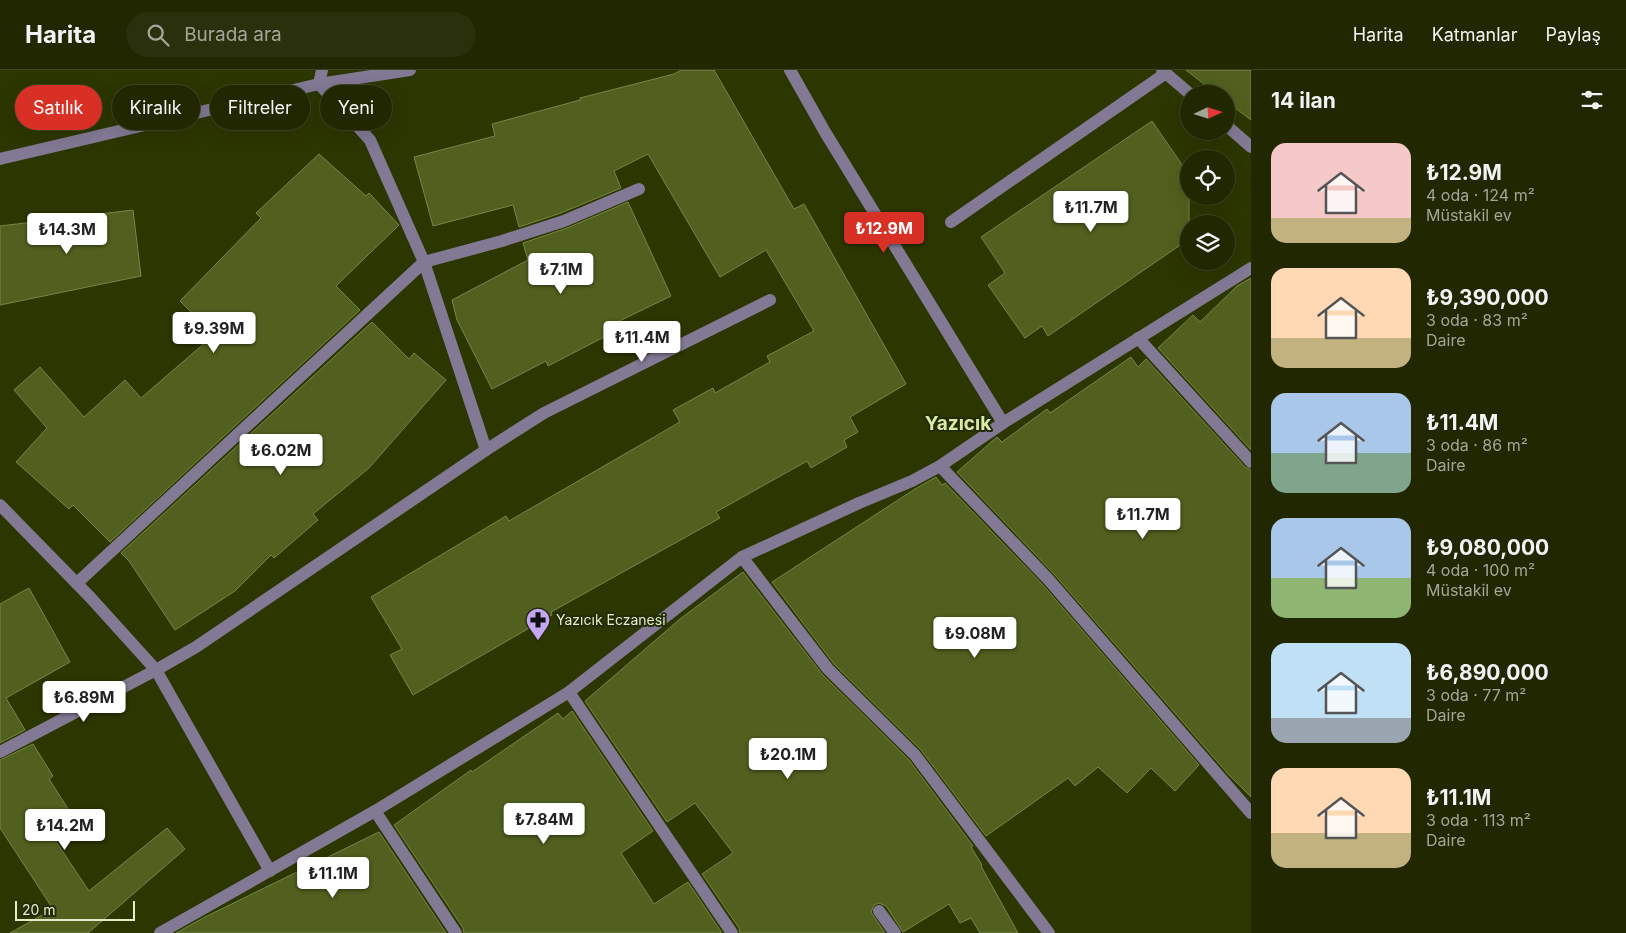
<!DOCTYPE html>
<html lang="tr">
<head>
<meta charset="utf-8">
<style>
	:root { --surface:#212801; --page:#29300b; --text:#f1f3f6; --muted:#a2a699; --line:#3e4423; --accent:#d93025 }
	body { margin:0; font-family:Inter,sans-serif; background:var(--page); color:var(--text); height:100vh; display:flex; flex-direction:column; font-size:19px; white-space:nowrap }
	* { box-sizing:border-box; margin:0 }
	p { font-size:16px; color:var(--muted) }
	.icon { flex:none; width:28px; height:28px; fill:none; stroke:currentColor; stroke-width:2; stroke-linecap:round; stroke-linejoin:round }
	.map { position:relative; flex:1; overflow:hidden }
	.panel { display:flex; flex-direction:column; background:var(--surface); width:375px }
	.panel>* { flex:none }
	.guide { position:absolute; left:15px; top:15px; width:475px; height:45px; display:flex; gap:10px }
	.needle { width:32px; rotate:86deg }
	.buttons { position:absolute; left:1180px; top:15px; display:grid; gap:10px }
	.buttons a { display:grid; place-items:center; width:55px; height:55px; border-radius:50%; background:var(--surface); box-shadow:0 5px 20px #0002,0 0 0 1px var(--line); font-size:25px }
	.scale { position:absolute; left:15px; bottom:12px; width:120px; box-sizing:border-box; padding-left:5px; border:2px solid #e1ecca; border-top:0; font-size:14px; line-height:18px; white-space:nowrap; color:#e1ecca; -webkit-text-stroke:4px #232b08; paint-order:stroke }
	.price { position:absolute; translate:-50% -42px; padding:0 11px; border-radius:5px; background:#fff; color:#222; font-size:16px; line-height:32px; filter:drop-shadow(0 1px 2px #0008) }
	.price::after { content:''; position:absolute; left:50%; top:30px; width:15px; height:11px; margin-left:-8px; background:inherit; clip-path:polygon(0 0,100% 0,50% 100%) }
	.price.on { background:var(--accent); color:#fff }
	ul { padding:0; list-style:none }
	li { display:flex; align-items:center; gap:15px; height:125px; padding:0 20px }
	li span { display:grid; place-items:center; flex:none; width:140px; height:100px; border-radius:15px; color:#555 }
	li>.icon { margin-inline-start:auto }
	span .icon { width:60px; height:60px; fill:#fffc; stroke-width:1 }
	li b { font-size:21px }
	h2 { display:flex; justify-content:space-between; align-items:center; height:60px; padding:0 20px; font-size:21px }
	.chip { padding:0 18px; border-radius:22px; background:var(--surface); box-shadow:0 5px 20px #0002,0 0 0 1px var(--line); font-size:18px; line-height:45px }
	.chip.on { background:var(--accent); color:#fff }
	header { display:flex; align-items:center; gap:30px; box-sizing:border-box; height:70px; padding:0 25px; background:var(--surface); border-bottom:1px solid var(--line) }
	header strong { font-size:24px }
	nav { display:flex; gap:28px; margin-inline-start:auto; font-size:18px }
	.search { width:350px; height:45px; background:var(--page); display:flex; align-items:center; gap:12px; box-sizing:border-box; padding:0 18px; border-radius:28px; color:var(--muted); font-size:19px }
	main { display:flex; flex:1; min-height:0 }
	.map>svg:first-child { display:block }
	.building { fill:#51601e; stroke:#768745 }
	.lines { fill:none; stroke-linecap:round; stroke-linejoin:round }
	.minor { stroke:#827994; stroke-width:12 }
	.labels { text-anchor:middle; stroke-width:4; stroke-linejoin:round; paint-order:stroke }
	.poi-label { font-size:14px; fill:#e1ecca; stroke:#232b08; text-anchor:start }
	.district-label { font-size:19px; font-weight:bold; fill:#d8eca6; stroke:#232b08 }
</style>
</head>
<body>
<header>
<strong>Harita</strong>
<div class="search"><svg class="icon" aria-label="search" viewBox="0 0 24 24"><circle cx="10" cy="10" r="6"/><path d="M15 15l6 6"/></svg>Burada ara</div>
<nav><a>Harita</a><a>Katmanlar</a><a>Paylaş</a></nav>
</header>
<main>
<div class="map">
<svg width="1251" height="863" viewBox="0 0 1251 863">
	<rect width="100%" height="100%" fill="#2c3601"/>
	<!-- building -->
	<g class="building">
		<polygon points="681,0 714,0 794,139 804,134 906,314 850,347 858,362 844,370 847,377 811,398 807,391 716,442 720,448 551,542 552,545 413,625 390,585 402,579 371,527 506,446 509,451 680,352 673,340 713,318 715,323 770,292 767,286 814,261 766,180 720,207 648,84 614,101 621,118 561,143 519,157 513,135 433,156 414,87 495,66 492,54 580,30 580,28 674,4"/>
		<polygon points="1186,0 1251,0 1251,50 1226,31 1226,24 1217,24"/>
		<polygon points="1152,51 1189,105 1189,169 1048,266 1042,256 1025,268 988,215 1005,203 981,167"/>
		<polygon points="319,84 366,126 369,123 399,155 336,216 360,240 110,472 73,435 69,439 16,392 47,358 14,320 40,297 84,347 125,310 141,328 214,265 180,231 261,148 256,143"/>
		<polygon points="628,132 671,226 605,258 608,265 548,296 546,291 492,319 457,250 452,230 528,190 523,173 567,158"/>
		<polygon points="133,140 141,206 0,235 0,156"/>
		<polygon points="1251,208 1251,380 1158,278 1193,245 1200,252 1237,216"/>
		<polygon points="372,252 409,289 414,283 446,310 369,398 313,444 318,450 274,488 271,485 235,521 175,560 129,491 121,483"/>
		<polygon points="1131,287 1138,297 1146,289 1245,397 1251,400 1251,727 1228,704 1054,504 957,402 997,367 1002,372 1047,339 1050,343"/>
		<polygon points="936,407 942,415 945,413 1042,514 1199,695 1175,721 1151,698 1127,723 1098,697 1075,716 1068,708 986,766 921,680 834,594 772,512 915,419"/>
		<polygon points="743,502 822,604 909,690 973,776 971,777 982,795 981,796 1018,863 980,863 971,848 960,853 949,834 903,862 886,836 879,833 874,835 871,842 885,863 740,863 739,858 702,804 733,783 695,733 667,752 585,631 680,549"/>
		<polygon points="29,518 70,592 6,628 25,660 0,673 0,534"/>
		<polygon points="572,641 653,761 621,783 654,834 688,812 722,863 464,863 463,858 394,755 471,700 472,702 558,643 563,649"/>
		<polygon points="33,674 53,706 49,709 72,745 49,761 89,821 167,758 185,779 88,863 10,863 53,839 0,758 0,690"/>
		<polygon points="379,762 446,863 176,863 205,847"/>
	</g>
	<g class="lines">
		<!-- minor -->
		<g class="minor">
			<polyline points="790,0 825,62 1003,353"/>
			<polyline points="1162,0 1190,24"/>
			<polyline points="319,14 370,70 424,192 486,380"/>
			<polyline points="319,14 322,0"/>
			<polyline points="1226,55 1251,77"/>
			<polyline points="0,89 319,14 410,0"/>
			<polyline points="951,152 1166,3"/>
			<polyline points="1138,268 1251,392"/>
			<polyline points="940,396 1048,509 1251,743"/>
			<polyline points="0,435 90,527 156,600 270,801"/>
			<polyline points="742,487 828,599 915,685 1049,863"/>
			<polyline points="77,513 424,192 502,171 564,151 639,119"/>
			<polyline points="569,622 732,863"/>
			<polyline points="0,682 156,600 196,577 486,380 544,343 770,230"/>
			<polyline points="375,741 456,863"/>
			<polyline points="879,841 895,863"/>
			<polyline points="160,863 375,741 569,622 742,487 859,433 912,411 940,396 1003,353 1251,198"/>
		</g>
	</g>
	<!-- icons -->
	<defs>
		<symbol id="pharmacy-pin" viewBox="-11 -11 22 30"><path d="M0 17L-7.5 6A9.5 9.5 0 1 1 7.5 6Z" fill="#c3a7f2" stroke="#232b08"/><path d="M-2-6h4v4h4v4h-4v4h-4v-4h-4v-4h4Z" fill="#111"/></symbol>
	</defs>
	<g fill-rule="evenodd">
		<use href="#pharmacy-pin" x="524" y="536" width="28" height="38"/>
	</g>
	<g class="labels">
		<!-- poi labels -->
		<g class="poi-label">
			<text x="556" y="555">Yazıcık Eczanesi</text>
		</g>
		<!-- district labels -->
		<g class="district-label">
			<text x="958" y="360">Yazıcık</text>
		</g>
	</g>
</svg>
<div class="buttons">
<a><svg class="needle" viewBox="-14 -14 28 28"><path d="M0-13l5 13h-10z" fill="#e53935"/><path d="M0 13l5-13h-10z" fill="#a2a699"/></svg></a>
<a><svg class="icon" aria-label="locate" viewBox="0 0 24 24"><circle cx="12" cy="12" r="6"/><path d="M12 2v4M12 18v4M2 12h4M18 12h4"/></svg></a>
<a><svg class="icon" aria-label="layers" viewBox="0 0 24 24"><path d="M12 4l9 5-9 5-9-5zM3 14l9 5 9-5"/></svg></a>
</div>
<div class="scale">20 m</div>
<b class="price" style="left:1091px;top:163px">₺11.7M</b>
<b class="price on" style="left:884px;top:184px">₺12.9M</b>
<b class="price" style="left:67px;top:185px">₺14.3M</b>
<b class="price" style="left:561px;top:225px">₺7.1M</b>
<b class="price" style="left:214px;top:284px">₺9.39M</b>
<b class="price" style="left:642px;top:293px">₺11.4M</b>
<b class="price" style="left:281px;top:406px">₺6.02M</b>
<b class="price" style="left:1143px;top:470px">₺11.7M</b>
<b class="price" style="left:975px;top:589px">₺9.08M</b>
<b class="price" style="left:84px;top:653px">₺6.89M</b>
<b class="price" style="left:788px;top:710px">₺20.1M</b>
<b class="price" style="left:544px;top:775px">₺7.84M</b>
<b class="price" style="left:65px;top:781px">₺14.2M</b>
<b class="price" style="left:333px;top:829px">₺11.1M</b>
<div class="guide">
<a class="chip on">Satılık</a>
<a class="chip">Kiralık</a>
<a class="chip">Filtreler</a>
<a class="chip">Yeni</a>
</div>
</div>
<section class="panel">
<h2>14 ilan<svg class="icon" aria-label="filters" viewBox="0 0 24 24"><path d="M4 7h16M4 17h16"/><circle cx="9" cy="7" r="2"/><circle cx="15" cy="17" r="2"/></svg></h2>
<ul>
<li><span style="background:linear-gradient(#f6c9c9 75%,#c2b280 0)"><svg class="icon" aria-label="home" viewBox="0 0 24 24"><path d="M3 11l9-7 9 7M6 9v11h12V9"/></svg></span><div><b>₺12.9M</b><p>4 oda · 124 m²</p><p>Müstakil ev</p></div></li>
<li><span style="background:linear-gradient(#ffd9b3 70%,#c2b280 0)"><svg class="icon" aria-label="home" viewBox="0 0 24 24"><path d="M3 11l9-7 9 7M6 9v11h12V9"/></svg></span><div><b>₺9,390,000</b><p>3 oda · 83 m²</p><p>Daire</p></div></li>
<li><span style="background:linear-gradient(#a9c7e8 60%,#7fa58c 0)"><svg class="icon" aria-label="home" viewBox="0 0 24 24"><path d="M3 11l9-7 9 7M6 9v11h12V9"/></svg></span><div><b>₺11.4M</b><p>3 oda · 86 m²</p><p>Daire</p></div></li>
<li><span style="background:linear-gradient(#a9c7e8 60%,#8fb573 0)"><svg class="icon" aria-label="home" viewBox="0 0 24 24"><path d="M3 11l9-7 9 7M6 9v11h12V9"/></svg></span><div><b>₺9,080,000</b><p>4 oda · 100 m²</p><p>Müstakil ev</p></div></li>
<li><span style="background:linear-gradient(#bfe0f5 75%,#9aa5b1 0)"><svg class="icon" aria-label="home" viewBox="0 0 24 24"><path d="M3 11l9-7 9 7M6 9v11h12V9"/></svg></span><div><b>₺6,890,000</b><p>3 oda · 77 m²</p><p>Daire</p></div></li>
<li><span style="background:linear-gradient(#ffd9b3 65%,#c2b280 0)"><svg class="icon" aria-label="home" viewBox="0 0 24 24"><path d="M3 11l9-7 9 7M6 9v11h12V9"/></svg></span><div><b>₺11.1M</b><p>3 oda · 113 m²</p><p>Daire</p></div></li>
</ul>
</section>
</main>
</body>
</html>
